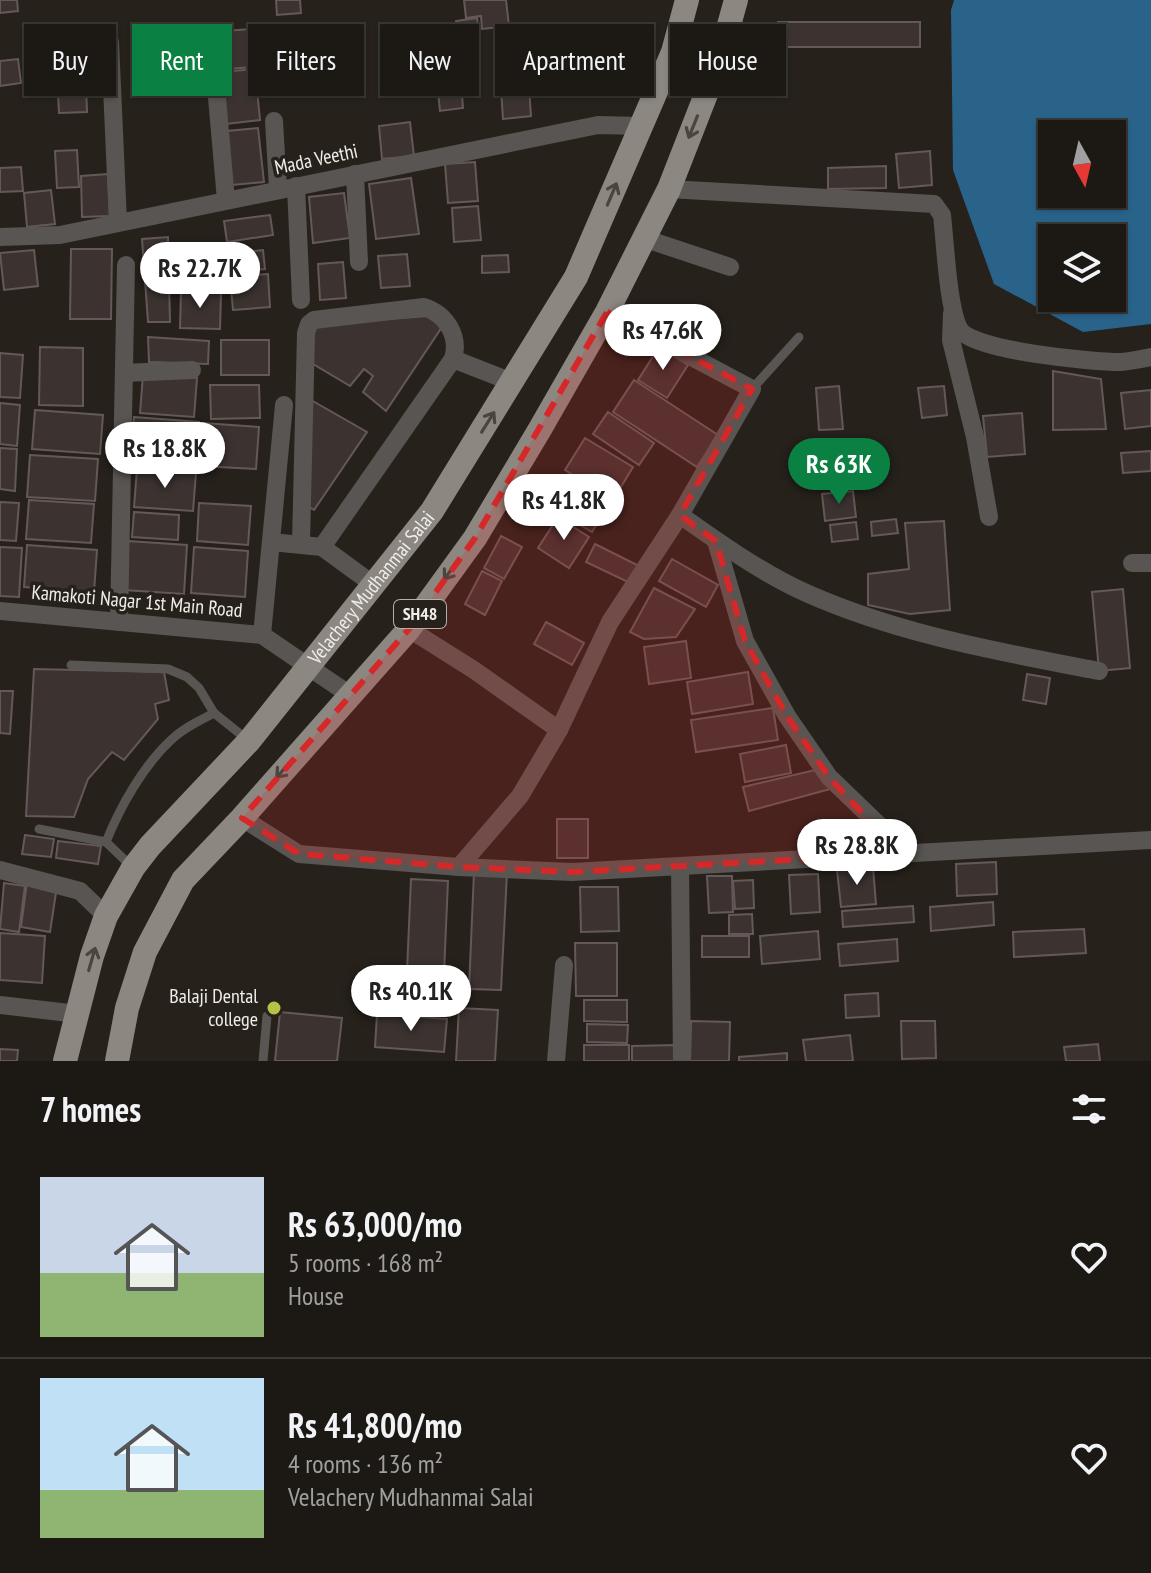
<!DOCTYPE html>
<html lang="en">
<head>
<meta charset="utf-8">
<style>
	:root { --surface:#1c1914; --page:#25221d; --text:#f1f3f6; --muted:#a0a0a0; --line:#3a3834; --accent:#0b8043 }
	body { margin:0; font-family:"PT Sans Narrow",sans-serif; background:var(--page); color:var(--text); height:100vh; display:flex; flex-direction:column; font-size:30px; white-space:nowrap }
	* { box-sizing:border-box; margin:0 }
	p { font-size:26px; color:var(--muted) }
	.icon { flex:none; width:44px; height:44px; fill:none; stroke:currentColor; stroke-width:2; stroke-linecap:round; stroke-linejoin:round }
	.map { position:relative; height:1061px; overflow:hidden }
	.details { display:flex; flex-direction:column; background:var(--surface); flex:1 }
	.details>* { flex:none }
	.banner { position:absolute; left:24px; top:24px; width:1104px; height:72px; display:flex; gap:16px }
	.needle { width:52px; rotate:172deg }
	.buttons { position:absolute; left:1038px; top:120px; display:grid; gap:16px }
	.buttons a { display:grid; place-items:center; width:88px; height:88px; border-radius:0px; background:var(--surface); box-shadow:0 2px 6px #0004,0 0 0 2px var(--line); font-size:40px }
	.price { position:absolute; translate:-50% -68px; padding:0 18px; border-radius:28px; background:#fff; color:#222; font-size:26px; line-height:52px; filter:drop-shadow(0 2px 4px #0008) }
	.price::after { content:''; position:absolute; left:50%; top:48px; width:24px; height:18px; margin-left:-12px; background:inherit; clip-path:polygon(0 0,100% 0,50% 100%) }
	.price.current { background:var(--accent); color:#fff }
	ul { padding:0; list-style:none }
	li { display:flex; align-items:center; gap:24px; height:200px; padding:0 40px }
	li+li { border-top:2px solid var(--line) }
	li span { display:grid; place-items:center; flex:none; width:224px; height:160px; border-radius:0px; color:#555 }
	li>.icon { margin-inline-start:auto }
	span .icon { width:96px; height:96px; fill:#fffc; stroke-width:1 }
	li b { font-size:34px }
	h2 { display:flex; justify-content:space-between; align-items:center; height:96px; padding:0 40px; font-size:34px }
	.pill { padding:0 28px; border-radius:0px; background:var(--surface); box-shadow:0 2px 6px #0004,0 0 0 2px var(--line); font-size:28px; line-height:72px }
	.pill.current { background:var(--accent); color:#fff }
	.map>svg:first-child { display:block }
	.water { fill:#29638a; fill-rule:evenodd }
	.building { fill:#3c3331; stroke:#645958; stroke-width:2 }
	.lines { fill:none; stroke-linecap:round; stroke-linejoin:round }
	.service { stroke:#585552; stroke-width:9 }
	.minor { stroke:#585552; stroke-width:18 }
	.primary { stroke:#8d8781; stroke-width:24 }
	.oneway { stroke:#4a453f }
	.marked { fill:#d62828; fill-opacity:0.2; stroke:#d62828; stroke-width:6; stroke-dasharray:16 10; stroke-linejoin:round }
	.poi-dot { fill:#b8c147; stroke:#26211b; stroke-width:3 }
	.labels { text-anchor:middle; stroke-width:7; stroke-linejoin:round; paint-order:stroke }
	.shield { fill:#26211b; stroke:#b3b0aa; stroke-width:2 }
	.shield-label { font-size:18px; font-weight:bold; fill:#f0ede8 }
	.street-label { font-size:20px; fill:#f0ede8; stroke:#26211b }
	.poi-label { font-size:20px; fill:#f0ede8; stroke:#26211b; text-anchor:end }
</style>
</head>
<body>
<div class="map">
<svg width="1151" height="1061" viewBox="0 0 1151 1061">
	<rect width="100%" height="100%" fill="#26211b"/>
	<!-- water -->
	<path class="water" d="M954,0H1151V324L1083,332L994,284L953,170L951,10ZM1052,134H1112V194H1052ZM1052,238H1112V298H1052Z"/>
	<!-- building -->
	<g class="building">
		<polygon points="0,0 17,0 18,11 0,13"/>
		<polygon points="276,0 300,0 301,13 277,15"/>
		<polygon points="464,0 506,0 509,26 482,29 481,16 466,18"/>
		<polygon points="477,18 480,37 459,41 456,21"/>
		<rect x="778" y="22" width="142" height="25"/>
		<polygon points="251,29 254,67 212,70 210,32"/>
		<polygon points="85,57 87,112 59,113 56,58"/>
		<polygon points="562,58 563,87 530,88 529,60"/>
		<polygon points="18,59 21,83 0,86 0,61"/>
		<polygon points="255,69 260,120 226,124 221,72"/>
		<polygon points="460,70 463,108 440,111 436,72"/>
		<polygon points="529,87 531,116 503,119 501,89"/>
		<polygon points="410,122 414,156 382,159 379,126"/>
		<polygon points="258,128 264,182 232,185 227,131"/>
		<polygon points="77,150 79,187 57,188 55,151"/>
		<polygon points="930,151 932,185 899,188 896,154"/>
		<polygon points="475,162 478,201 448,203 445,164"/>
		<polygon points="886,166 886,188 828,189 828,168"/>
		<polygon points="21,167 23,191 0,192 0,168"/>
		<polygon points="108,174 110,216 82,217 81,176"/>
		<polygon points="411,178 419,234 376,239 369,184"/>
		<polygon points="51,190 55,224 27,227 24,193"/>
		<polygon points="344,193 350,238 313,243 309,197"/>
		<polygon points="478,206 481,240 454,242 452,208"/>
		<polygon points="270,215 273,235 227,242 224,221"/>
		<polygon points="168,237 170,322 148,322 142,239"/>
		<polygon points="71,249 112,249 111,319 70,319"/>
		<polygon points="34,250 38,286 4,290 0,253"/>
		<polygon points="263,250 265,269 230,273 228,254"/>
		<polygon points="407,254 410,286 381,288 378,256"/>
		<polygon points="508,255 509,272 482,273 482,256"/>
		<polygon points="343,262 346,298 320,300 318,264"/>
		<polygon points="268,274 270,307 233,310 230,277"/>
		<polygon points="181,291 221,293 220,329 180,328"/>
		<polygon points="427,316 442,327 386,411 363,392 373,376 364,369 350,386 313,364 313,325"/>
		<polygon points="148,337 209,341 208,364 149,362"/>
		<rect x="221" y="340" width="48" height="35"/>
		<polygon points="40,347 83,348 83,406 39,405"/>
		<polygon points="659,347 688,365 667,398 638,380"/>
		<polygon points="0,353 23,355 20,398 0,397"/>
		<polygon points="1053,371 1101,379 1106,429 1053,430"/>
		<polygon points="143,375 197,378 194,417 140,413"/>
		<polygon points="634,380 718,435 697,467 613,412"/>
		<polygon points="210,385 259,385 260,418 211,419"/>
		<polygon points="839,386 843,429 819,430 816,388"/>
		<polygon points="944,386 947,415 922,418 918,388"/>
		<polygon points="1151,390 1151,426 1125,429 1121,393"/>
		<polygon points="311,400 367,432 314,510 306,505"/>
		<polygon points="0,403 20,405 17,446 0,444"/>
		<polygon points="35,410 103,415 100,454 32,449"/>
		<polygon points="608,412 654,443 639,465 593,434"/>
		<polygon points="1022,413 1025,454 987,457 983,416"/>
		<polygon points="134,417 199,422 196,464 131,459"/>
		<polygon points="203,423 259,427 256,469 200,466"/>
		<polygon points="585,438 633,467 613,500 565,470"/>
		<polygon points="0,448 17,449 15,491 0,489"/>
		<polygon points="1151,451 1151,471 1123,473 1121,453"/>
		<polygon points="30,455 98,459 95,501 27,497"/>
		<polygon points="137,469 196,473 193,511 134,507"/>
		<polygon points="562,484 606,509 592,532 549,507"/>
		<polygon points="853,491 856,517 825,521 822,494"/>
		<polygon points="29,500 94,504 91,543 26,539"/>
		<polygon points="0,502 19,503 16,541 0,540"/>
		<polygon points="199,503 251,506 248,545 197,541"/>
		<polygon points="134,512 179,515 178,540 132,537"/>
		<polygon points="558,517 589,537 569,568 538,548"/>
		<polygon points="896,519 898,533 872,536 871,522"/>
		<polygon points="944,521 950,610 910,614 868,605 868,574 909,569 905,523"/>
		<polygon points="856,522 858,539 832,542 830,525"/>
		<polygon points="501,536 522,547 504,579 484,568"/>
		<polygon points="128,541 187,545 184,594 124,590"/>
		<polygon points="595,544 641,567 632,584 586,562"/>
		<polygon points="27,545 97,550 94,592 24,587"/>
		<polygon points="0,547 22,548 19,597 0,596"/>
		<polygon points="194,547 248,551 245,597 191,593"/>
		<polygon points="672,559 718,585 706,607 659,581"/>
		<polygon points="482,571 502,581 485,615 465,604"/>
		<polygon points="654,588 695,609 676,637 644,639 630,632"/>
		<polygon points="1123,589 1130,668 1099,671 1092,592"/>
		<polygon points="546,622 584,643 572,665 534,644"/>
		<polygon points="686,641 691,678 649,684 644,647"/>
		<polygon points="34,669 164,672 169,700 155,704 158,719 124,760 112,752 88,779 74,817 26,816"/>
		<polygon points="748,672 753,704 692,714 687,682"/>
		<polygon points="1027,674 1050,678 1046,704 1023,700"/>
		<polygon points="0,691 13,691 10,734 0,733"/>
		<polygon points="773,708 778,740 696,752 691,720"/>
		<polygon points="786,745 791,773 745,782 740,754"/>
		<polygon points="815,770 834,788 749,811 743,787"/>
		<rect x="557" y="819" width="31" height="39"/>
		<polygon points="25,835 54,839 51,857 22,854"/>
		<polygon points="58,841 101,846 98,864 56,858"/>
		<polygon points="996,862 997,894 957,896 956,864"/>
		<polygon points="873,867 876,904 841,907 837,870"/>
		<polygon points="474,872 507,873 501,990 469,989"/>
		<polygon points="818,874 820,912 791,914 789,875"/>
		<polygon points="707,876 732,876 733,912 709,913"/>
		<polygon points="411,879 448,881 443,996 406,994"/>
		<polygon points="753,880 754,908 735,909 733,881"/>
		<polygon points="27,882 57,886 50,932 21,927"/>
		<polygon points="4,883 25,886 19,932 0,929"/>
		<polygon points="580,887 618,887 619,931 581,932"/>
		<polygon points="993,902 994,925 931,931 930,907"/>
		<polygon points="913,906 914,922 843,927 842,911"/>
		<polygon points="752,914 753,934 729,934 729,915"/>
		<polygon points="1084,929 1086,953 1014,957 1013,932"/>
		<polygon points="818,931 820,959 762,964 760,936"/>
		<polygon points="0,933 45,936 42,983 0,980"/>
		<rect x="702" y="936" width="47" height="21"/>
		<polygon points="897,939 898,961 840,966 838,944"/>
		<polygon points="575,943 617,943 617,996 576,996"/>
		<polygon points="878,993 879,1016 846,1018 845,995"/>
		<polygon points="584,1000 627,1000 627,1022 584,1021"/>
		<polygon points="459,1008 498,1010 495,1061 456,1061"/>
		<polygon points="280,1012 342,1018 337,1061 275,1061"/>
		<polygon points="377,1014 447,1019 444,1052 375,1047"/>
		<polygon points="691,1021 730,1022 729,1061 690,1061"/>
		<polygon points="901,1021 935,1021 936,1058 902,1059"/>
		<polygon points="587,1024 628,1025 627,1043 587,1042"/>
		<polygon points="850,1035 853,1061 806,1061 803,1040"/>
		<polygon points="1098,1044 1100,1061 1066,1061 1064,1047"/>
		<rect x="584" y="1045" width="45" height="16"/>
		<polygon points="676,1045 676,1061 632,1061 632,1046"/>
		<polygon points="0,1049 18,1050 17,1061 0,1061"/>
		<polygon points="787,1053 787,1061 739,1061 739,1057"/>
	</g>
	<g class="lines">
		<!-- service -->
		<g class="service">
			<polyline points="723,61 775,63"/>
			<polyline points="752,389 799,337"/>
			<polyline points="71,665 168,669 187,677 199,688 214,713 249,741"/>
			<polyline points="39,829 106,842 131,866"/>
			<path d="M106,842C120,807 143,766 171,740C183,728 199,721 214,713"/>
			<polyline points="263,1061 267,1016"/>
		</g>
		<!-- minor -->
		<g class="minor">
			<polyline points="110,42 118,222"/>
			<polyline points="215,75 226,200"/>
			<polyline points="274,121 278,189"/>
			<polyline points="355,174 359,262"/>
			<polyline points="296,186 301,300"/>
			<path d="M669,189L934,204L942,215C945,240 948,311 960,330C975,351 1092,362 1121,362C1131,361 1141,359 1151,357"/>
			<polyline points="0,237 60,235 598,125 642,126"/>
			<polyline points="643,238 730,267"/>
			<polyline points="952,313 951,340 975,437 989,517"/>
			<polyline points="124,373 192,370"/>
			<path d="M680,515C718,542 762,573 804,592C897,634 1000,652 1099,671"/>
			<polyline points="716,541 745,641 787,716 829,777 882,828 900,854"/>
			<polyline points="271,542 322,547 374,585"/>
			<path d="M301,543L306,333L309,324L314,320L424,307C446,314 460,336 453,359"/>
			<polyline points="322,547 453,359 512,382"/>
			<polyline points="1132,563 1151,563"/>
			<polyline points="0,611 262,635 350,695"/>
			<polyline points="119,622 126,265"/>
			<polyline points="409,629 474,670 559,730 520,796 459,867"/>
			<polyline points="262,635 284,405"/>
			<polyline points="559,730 610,622 680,515 752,389 607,312"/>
			<polyline points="242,818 299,854 459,867 572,872 1151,840"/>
			<polyline points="680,866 682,1061"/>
			<polyline points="0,870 80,891 106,916"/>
			<polyline points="0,1005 78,1014"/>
			<polyline points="556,1061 564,965"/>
		</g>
		<!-- primary -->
		<g class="primary">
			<path id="s1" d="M65,1061L92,956L106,916L133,868L150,846L249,741L432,511L576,277L673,52L687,0"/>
			<polyline points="117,1061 127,1008 145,952 183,880 242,818 409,629 475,538 540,429 607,312 669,189 719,61 736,0"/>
		</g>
	</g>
	<!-- one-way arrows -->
	<defs><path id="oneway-shaft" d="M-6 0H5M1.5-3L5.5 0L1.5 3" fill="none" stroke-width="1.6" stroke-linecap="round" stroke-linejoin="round" transform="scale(2)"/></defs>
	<g class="oneway">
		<use href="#oneway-shaft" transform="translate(693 127) rotate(112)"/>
		<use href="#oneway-shaft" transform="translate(612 194) rotate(-67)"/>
		<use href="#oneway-shaft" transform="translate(488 422) rotate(-58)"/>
		<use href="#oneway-shaft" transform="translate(451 570) rotate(126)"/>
		<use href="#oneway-shaft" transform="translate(284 769) rotate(131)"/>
		<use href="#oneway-shaft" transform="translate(92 959) rotate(-74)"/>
	</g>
	<!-- marked area -->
	<path class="marked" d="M607,312L752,389L680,515L716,541L745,641L787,716L829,777L900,854L572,872L459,867L299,854L242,818L409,629L475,538Z"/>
	<!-- markers -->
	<circle class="poi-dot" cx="274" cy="1008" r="8"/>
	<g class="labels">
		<!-- shield labels -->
		<rect class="shield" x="394" y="600" width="52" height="28" rx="6"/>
		<g class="shield-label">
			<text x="420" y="620">SH48</text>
		</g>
		<!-- street labels -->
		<g class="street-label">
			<text transform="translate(316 159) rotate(-12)" y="7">Mada Veethi</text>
			<text dy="7" stroke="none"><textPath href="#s1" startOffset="574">Velachery Mudhanmai Salai</textPath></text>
			<text transform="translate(137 601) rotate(5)" y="7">Kamakoti Nagar 1st Main Road</text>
		</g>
		<!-- poi labels -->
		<g class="poi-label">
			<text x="258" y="1003">Balaji Dental<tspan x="258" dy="23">college</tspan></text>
		</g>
	</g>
</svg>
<div class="buttons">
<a><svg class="needle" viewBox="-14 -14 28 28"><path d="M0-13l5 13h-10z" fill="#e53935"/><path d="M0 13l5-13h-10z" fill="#a0a0a0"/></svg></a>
<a><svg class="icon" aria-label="layers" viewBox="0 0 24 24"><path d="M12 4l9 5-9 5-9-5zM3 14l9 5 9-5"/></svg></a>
</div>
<b class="price" style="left:200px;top:310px">Rs 22.7K</b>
<b class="price" style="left:663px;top:372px">Rs 47.6K</b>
<b class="price" style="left:165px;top:490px">Rs 18.8K</b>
<b class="price current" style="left:839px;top:506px">Rs 63K</b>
<b class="price" style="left:564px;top:542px">Rs 41.8K</b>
<b class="price" style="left:857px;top:887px">Rs 28.8K</b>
<b class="price" style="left:411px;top:1033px">Rs 40.1K</b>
<div class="banner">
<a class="pill">Buy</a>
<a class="pill current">Rent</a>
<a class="pill">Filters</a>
<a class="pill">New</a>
<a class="pill">Apartment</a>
<a class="pill">House</a>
</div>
</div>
<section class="details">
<h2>7 homes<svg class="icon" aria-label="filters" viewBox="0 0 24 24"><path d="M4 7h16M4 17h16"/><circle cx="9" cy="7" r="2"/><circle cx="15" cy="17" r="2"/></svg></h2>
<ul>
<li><span style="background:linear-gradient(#c9d6e8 60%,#8fb573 0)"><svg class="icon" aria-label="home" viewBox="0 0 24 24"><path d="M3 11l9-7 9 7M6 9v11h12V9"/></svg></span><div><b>Rs 63,000/mo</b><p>5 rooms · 168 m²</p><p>House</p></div><svg class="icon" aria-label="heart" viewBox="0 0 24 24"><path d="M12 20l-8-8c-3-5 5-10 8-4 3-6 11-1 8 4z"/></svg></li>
<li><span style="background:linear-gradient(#bfe0f5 70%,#8fb573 0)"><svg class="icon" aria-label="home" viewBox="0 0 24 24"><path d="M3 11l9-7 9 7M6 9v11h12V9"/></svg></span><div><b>Rs 41,800/mo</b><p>4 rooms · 136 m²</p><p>Velachery Mudhanmai Salai</p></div><svg class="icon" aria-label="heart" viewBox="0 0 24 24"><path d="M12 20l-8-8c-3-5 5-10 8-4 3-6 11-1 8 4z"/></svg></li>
</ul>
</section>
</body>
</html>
